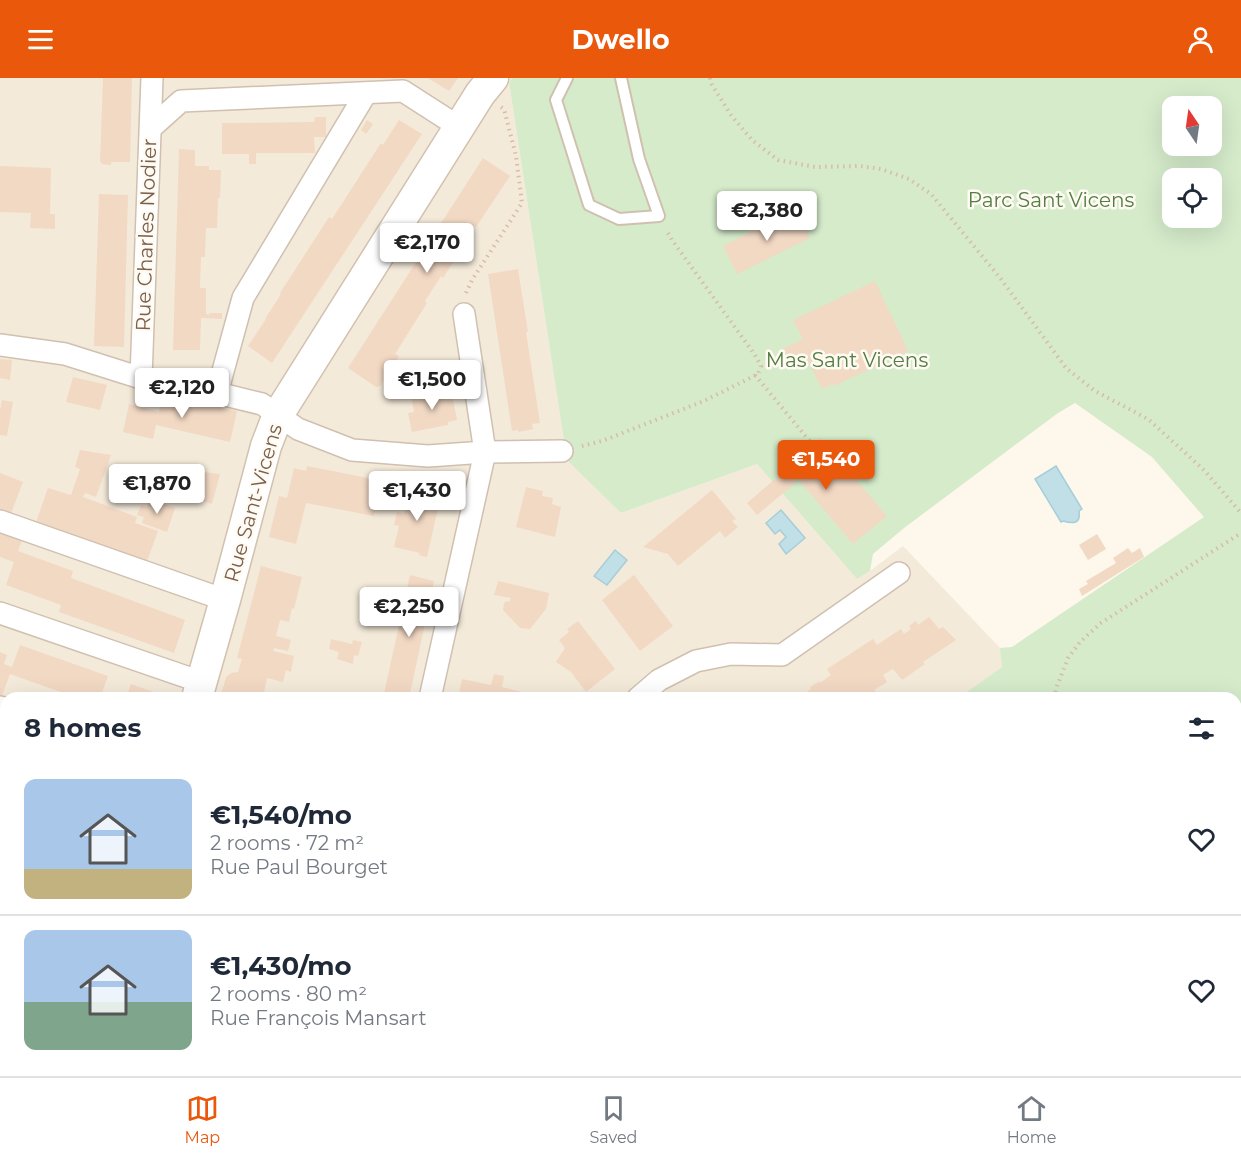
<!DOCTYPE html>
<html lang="en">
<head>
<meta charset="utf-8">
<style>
	:root { --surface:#fff; --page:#f6f6f7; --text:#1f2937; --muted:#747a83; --line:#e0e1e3; --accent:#ea580c }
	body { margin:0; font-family:Montserrat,sans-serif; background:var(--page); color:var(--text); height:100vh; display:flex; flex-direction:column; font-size:22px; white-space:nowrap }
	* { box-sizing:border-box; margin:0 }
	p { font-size:20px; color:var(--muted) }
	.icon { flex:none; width:33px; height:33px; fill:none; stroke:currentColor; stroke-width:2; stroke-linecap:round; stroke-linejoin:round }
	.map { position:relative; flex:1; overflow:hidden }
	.sheet { position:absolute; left:0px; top:614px; width:1242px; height:386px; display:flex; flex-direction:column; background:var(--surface); border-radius:18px 18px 0 0; box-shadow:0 6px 24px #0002 }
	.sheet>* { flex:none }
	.needle { width:39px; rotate:347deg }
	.buttons { position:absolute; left:1162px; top:18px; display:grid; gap:12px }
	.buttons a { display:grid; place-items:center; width:60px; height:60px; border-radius:12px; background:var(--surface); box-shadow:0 6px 24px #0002; font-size:30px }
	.price { position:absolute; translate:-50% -51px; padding:0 14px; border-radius:6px; background:#fff; color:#222; font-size:20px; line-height:39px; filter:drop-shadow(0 2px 3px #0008) }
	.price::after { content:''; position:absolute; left:50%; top:36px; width:18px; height:14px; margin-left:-9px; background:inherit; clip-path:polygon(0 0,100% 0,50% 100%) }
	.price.on { background:var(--accent); color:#fff }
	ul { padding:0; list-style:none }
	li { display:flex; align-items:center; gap:18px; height:150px; padding:0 24px }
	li+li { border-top:2px solid var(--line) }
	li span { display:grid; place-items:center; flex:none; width:168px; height:120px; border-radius:12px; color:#555 }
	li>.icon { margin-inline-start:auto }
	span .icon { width:72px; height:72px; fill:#fffc; stroke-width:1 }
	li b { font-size:26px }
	h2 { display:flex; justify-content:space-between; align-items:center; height:72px; padding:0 24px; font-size:26px }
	header { display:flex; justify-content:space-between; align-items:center; height:78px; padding:0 24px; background:var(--accent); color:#fff; font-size:27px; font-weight:700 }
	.dock { display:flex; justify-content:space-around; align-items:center; height:84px; border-top:2px solid var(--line); background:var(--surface); font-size:16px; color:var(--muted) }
	.dock a { display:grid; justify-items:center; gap:3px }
	.dock .on { color:var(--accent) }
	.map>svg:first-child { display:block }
	.residential { fill:#f4eada }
	.green { fill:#d5ebca; fill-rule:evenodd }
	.water { fill:#c0dfe7; stroke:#a6ced9; stroke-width:1.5 }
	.building { fill:#f2d9c4 }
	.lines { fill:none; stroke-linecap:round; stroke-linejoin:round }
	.lane-casing { stroke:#d0c0b0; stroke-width:14 }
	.street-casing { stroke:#d0c0b0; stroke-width:24 }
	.secondary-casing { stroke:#d3c1af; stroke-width:33 }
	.path { stroke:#d8bca6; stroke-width:4; stroke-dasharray:1.5 4.5; stroke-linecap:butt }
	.lane { stroke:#fff; stroke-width:10 }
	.street { stroke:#fff; stroke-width:21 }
	.secondary { stroke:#fff; stroke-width:30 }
	.labels { text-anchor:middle; stroke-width:5; stroke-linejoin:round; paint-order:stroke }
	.park-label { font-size:20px; fill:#547e45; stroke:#fffbf3 }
	.street-label { font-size:20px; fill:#79604e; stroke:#fffbf3 }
</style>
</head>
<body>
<header><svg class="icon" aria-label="menu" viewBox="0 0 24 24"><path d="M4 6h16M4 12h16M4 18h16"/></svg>Dwello<svg class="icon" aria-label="person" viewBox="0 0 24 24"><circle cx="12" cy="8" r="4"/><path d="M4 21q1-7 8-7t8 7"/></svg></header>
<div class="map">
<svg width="1241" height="998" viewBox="0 0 1241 998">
	<rect width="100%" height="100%" fill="#fdf7ec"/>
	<!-- residential -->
	<g class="residential">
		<polygon points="0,0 512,0 509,4 564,363 570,384 621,435 757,386 857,501 870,493 903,468 1000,570 1003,589 960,620 6,620 6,993 790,993 791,998 0,998"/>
		<polygon points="1241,753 1241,998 921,998 928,993 1236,993 1236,756"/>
	</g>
	<!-- green -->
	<g class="green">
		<path d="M512,0H1241V755L1236,759V620L960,619L1002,589L1000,570L1012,569L1204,439L1152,379L1075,325L1058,335L904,450L873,476L870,493L857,501L757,386L621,435L569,384L564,363L509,4ZM1173,28H1212V68H1173ZM1173,100H1212V140H1173Z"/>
		<polygon points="790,993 928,993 921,998 791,998"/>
	</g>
	<!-- water -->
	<g class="water">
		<path d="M1056,388L1082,431L1079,433C1081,446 1073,446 1063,443L1061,444L1035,401Z"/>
		<polygon points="781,432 805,460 786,476 779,466 786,459 780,452 775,456 766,445"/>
		<polygon points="615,472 627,482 607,507 594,498"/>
	</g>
	<!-- building -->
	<g class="building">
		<polygon points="103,0 132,0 130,84 111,84 111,87 101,86 102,84 100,84"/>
		<polygon points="428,0 458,0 449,13"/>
		<polygon points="315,39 326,39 326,59 314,59 315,75 256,75 256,86 249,86 249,76 222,76 222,45 314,44"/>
		<polygon points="367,42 373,46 366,56 361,52"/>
		<polygon points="399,42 422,56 272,285 248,268 266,241 265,241 281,216 280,215 329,139 332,141 381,65 383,67"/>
		<polygon points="179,71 195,72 195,88 209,88 209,92 221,92 220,120 218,120 217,150 206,150 205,179 201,179 200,210 206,210 206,236 210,237 209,235 222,235 222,241 201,240 200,272 173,272"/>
		<polygon points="483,80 510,98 476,149 473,148 457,173 459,175 443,200 441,198 425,223 427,225 395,276 399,278 380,308 376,309 348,290"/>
		<polygon points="0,88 51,90 50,136 55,136 55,151 30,150 31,135 0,134"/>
		<polygon points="99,116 128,117 124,269 94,268"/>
		<polygon points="795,131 810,160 737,196 723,168"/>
		<polygon points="518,191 528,254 526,254 540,345 532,346 533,351 519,354 518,352 512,353 488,196"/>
		<polygon points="875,203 908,273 834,308 833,306 822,311 804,275 789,282 783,271 803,261 793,242"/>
		<polygon points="0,281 12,282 10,302 0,300"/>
		<polygon points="73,299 107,307 100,332 66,324"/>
		<polygon points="442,312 443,317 452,316 457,342 448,344 448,347 412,354 408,335 414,334 411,316"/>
		<polygon points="163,316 237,333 230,364 156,347 153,361 123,354 129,326 159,334"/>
		<polygon points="2,322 13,324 7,358 0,357 0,332"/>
		<polygon points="820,359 887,438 853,466 799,402 757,437 747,425 789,389 786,388"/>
		<polygon points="80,372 111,377 96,419 85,415 83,419 137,439 135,445 158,453 147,483 124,475 123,478 35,447 48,410 71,417 80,391 75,389"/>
		<polygon points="307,388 383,403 374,438 306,425 296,466 269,459 279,418 287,420 294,390 306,393"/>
		<polygon points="165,389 220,396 212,426 158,409"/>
		<polygon points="0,395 23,404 10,438 0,434"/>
		<polygon points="526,409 543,413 542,418 553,420 552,426 561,429 555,459 516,449"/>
		<polygon points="410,410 441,417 427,479 419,477 420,475 394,469 399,448 394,447 397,434 404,436"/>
		<polygon points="712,412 736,441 732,443 738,449 725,460 720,453 678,488 668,476 643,469"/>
		<polygon points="150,421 175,430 167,454 142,445 144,439 137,437 141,427 147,429"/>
		<polygon points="0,452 23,460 18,473 73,493 71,500 185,542 174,575 59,534 61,527 6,507 14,484 0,479"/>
		<polygon points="1097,456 1106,471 1088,482 1079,467"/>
		<polygon points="1128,470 1132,475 1140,470 1144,479 1082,518 1079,511 1088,506 1086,503 1116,485 1113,480"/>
		<polygon points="261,488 302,499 294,531 292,530 289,544 280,542 276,558 291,562 288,573 274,570 273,573 294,578 291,594 286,592 283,604 267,600 263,620 220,620 226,599 231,595 238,594 242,581 237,580"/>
		<polygon points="410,497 434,503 416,588 409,620 383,620"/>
		<polygon points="634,497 673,548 640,573 602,522"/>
		<polygon points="498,503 549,515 546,531 530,551 520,550 503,532 504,525 507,523 509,524 511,520 494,517"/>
		<polygon points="929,539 939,551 943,549 956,562 923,584 925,586 902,602 893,591 883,597 887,604 874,612 877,615 869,620 860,620 858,618 856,620 798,620 811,611 810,609 820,603 820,605 831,597 827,591 873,561 877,567 901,551 904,556 911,551 909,548 916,543 918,547"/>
		<polygon points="578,543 615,591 586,614 571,594 556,584 565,570 559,562 569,554 567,551"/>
		<polygon points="331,561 352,566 353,562 362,564 358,578 354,577 353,586 337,581 339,574 329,571"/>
		<polygon points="20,567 108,598 100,620 68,620 69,617 10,596 0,623 0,574 7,577 4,586 12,589"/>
		<polygon points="494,596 504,598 502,609 546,620 458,620 462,601 491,607"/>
		<polygon points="131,606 162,617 161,620 126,620"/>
		<polygon points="0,639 6,641 6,670 0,668"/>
		<polygon points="0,696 6,698 6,733 0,731"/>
		<polygon points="0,764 6,765 6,837 0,836"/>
		<polygon points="1241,781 1241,850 1236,854 1236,784"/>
		<polygon points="0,853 6,854 6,870 0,868"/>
		<polygon points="22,993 66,993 65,998 21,998"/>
		<polygon points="172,993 228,993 231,998 174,998"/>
		<polygon points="401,993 476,993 462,998 388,998"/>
		<polygon points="593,993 659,993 649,998 578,998"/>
		<polygon points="743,993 770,993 770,996 743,998"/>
		<polygon points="1003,993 1038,993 1031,998 1023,997 1021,998 999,998 1004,994"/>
	</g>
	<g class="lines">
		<defs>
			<polyline id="lane" points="567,0 556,22 589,127 619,141 659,138 639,81 621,0"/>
			<g id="street">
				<polyline points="151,50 181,23 403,13 459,49"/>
				<polyline points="0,267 65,276 141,300 217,315 262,326 298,351 352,372 428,378 485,374 562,373"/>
				<polyline points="141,300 152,0"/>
				<polyline points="217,315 243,220 366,15"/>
				<polyline points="0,443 225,522"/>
				<polyline points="0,535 201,604"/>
				<polyline points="430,620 485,374 464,236"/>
				<polyline points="638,620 659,602 696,583 731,576 782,577 899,495"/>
				<polyline points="0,629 6,631"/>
				<polyline points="0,848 6,849"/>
				<polyline points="1236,905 1241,901"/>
				<polyline points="1236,945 1241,939"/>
				<polyline points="255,993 257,998"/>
				<polyline points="691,993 696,998"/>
				<polyline points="315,998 330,993"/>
				<polyline points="1108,998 1115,993"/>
				<polyline points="1170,998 1177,993"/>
			</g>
			<g id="secondary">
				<polyline points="197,620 225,522 266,368 278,337 480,16 493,0"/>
				<polyline points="0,748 6,749"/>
			</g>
		</defs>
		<!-- lane casing -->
		<use href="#lane" class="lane-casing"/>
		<!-- street casing -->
		<use href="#street" class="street-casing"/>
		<!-- secondary casing -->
		<use href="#secondary" class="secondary-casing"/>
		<!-- path -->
		<g class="path">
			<polyline points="710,0 712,7 731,37 752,62 778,82 815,89 860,88 881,91 909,101 931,116 1001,201 1066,290 1095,313 1148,341 1204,392 1241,435"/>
			<polyline points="466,215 472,202 522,125 516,78 504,31 501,29"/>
			<polyline points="755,297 812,366"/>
			<polyline points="582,368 602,363 704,323 758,296 761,288 755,277 672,162 666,152"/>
			<polyline points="1054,620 1057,608 1068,580 1080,564 1101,545 1241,455"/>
			<polyline points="1236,632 1241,631"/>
			<polyline points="1236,746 1241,742"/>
			<polyline points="563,998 578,993"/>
			<polyline points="909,998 916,993"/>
		</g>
		<!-- lane -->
		<use href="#lane" class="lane"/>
		<!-- street -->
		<use href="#street" class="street"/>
		<!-- secondary -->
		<use href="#secondary" class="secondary"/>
	</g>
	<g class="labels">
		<!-- park labels -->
		<g class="park-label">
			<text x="1051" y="129">Parc Sant Vicens</text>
			<text x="847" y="289">Mas Sant Vicens</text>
		</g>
		<!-- street labels -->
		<g class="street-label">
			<text transform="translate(146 157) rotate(-88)" y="7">Rue Charles Nodier</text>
			<text transform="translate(253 425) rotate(-74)" y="7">Rue Sant-Vicens</text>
		</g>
	</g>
</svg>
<div class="buttons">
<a><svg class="needle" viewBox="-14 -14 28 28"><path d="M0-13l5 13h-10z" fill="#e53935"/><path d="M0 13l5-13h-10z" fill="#747a83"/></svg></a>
<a><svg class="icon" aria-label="locate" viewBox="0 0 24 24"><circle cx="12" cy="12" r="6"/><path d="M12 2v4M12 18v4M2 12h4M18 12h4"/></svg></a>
</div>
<b class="price" style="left:767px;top:164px">€2,380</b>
<b class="price" style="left:427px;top:196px">€2,170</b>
<b class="price" style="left:432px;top:333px">€1,500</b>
<b class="price" style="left:182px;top:341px">€2,120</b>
<b class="price on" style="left:826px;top:413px">€1,540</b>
<b class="price" style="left:157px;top:437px">€1,870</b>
<b class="price" style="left:417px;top:444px">€1,430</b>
<b class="price" style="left:409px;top:560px">€2,250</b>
<section class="sheet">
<h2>8 homes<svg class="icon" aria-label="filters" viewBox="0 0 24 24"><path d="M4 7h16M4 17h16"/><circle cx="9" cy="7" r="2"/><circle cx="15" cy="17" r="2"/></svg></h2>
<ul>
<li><span style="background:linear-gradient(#a9c7e8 75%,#c2b280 0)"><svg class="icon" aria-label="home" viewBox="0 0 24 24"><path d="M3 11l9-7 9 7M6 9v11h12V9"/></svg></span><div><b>€1,540/mo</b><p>2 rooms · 72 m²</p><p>Rue Paul Bourget</p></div><svg class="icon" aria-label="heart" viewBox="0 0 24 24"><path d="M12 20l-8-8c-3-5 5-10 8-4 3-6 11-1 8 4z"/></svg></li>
<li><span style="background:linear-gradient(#a9c7e8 60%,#7fa58c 0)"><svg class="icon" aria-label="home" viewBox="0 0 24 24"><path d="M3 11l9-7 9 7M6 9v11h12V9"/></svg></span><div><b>€1,430/mo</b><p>2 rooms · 80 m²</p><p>Rue François Mansart</p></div><svg class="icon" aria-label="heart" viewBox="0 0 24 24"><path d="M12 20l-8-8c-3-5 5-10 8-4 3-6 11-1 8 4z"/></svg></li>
</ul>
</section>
</div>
<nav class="dock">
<a class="on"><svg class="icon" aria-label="map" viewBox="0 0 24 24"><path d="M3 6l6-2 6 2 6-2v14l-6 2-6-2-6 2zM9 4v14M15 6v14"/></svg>Map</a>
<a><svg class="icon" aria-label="saved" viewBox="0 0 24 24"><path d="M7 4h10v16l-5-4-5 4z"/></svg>Saved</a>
<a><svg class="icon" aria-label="home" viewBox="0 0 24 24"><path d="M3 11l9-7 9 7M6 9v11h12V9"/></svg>Home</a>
</nav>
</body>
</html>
